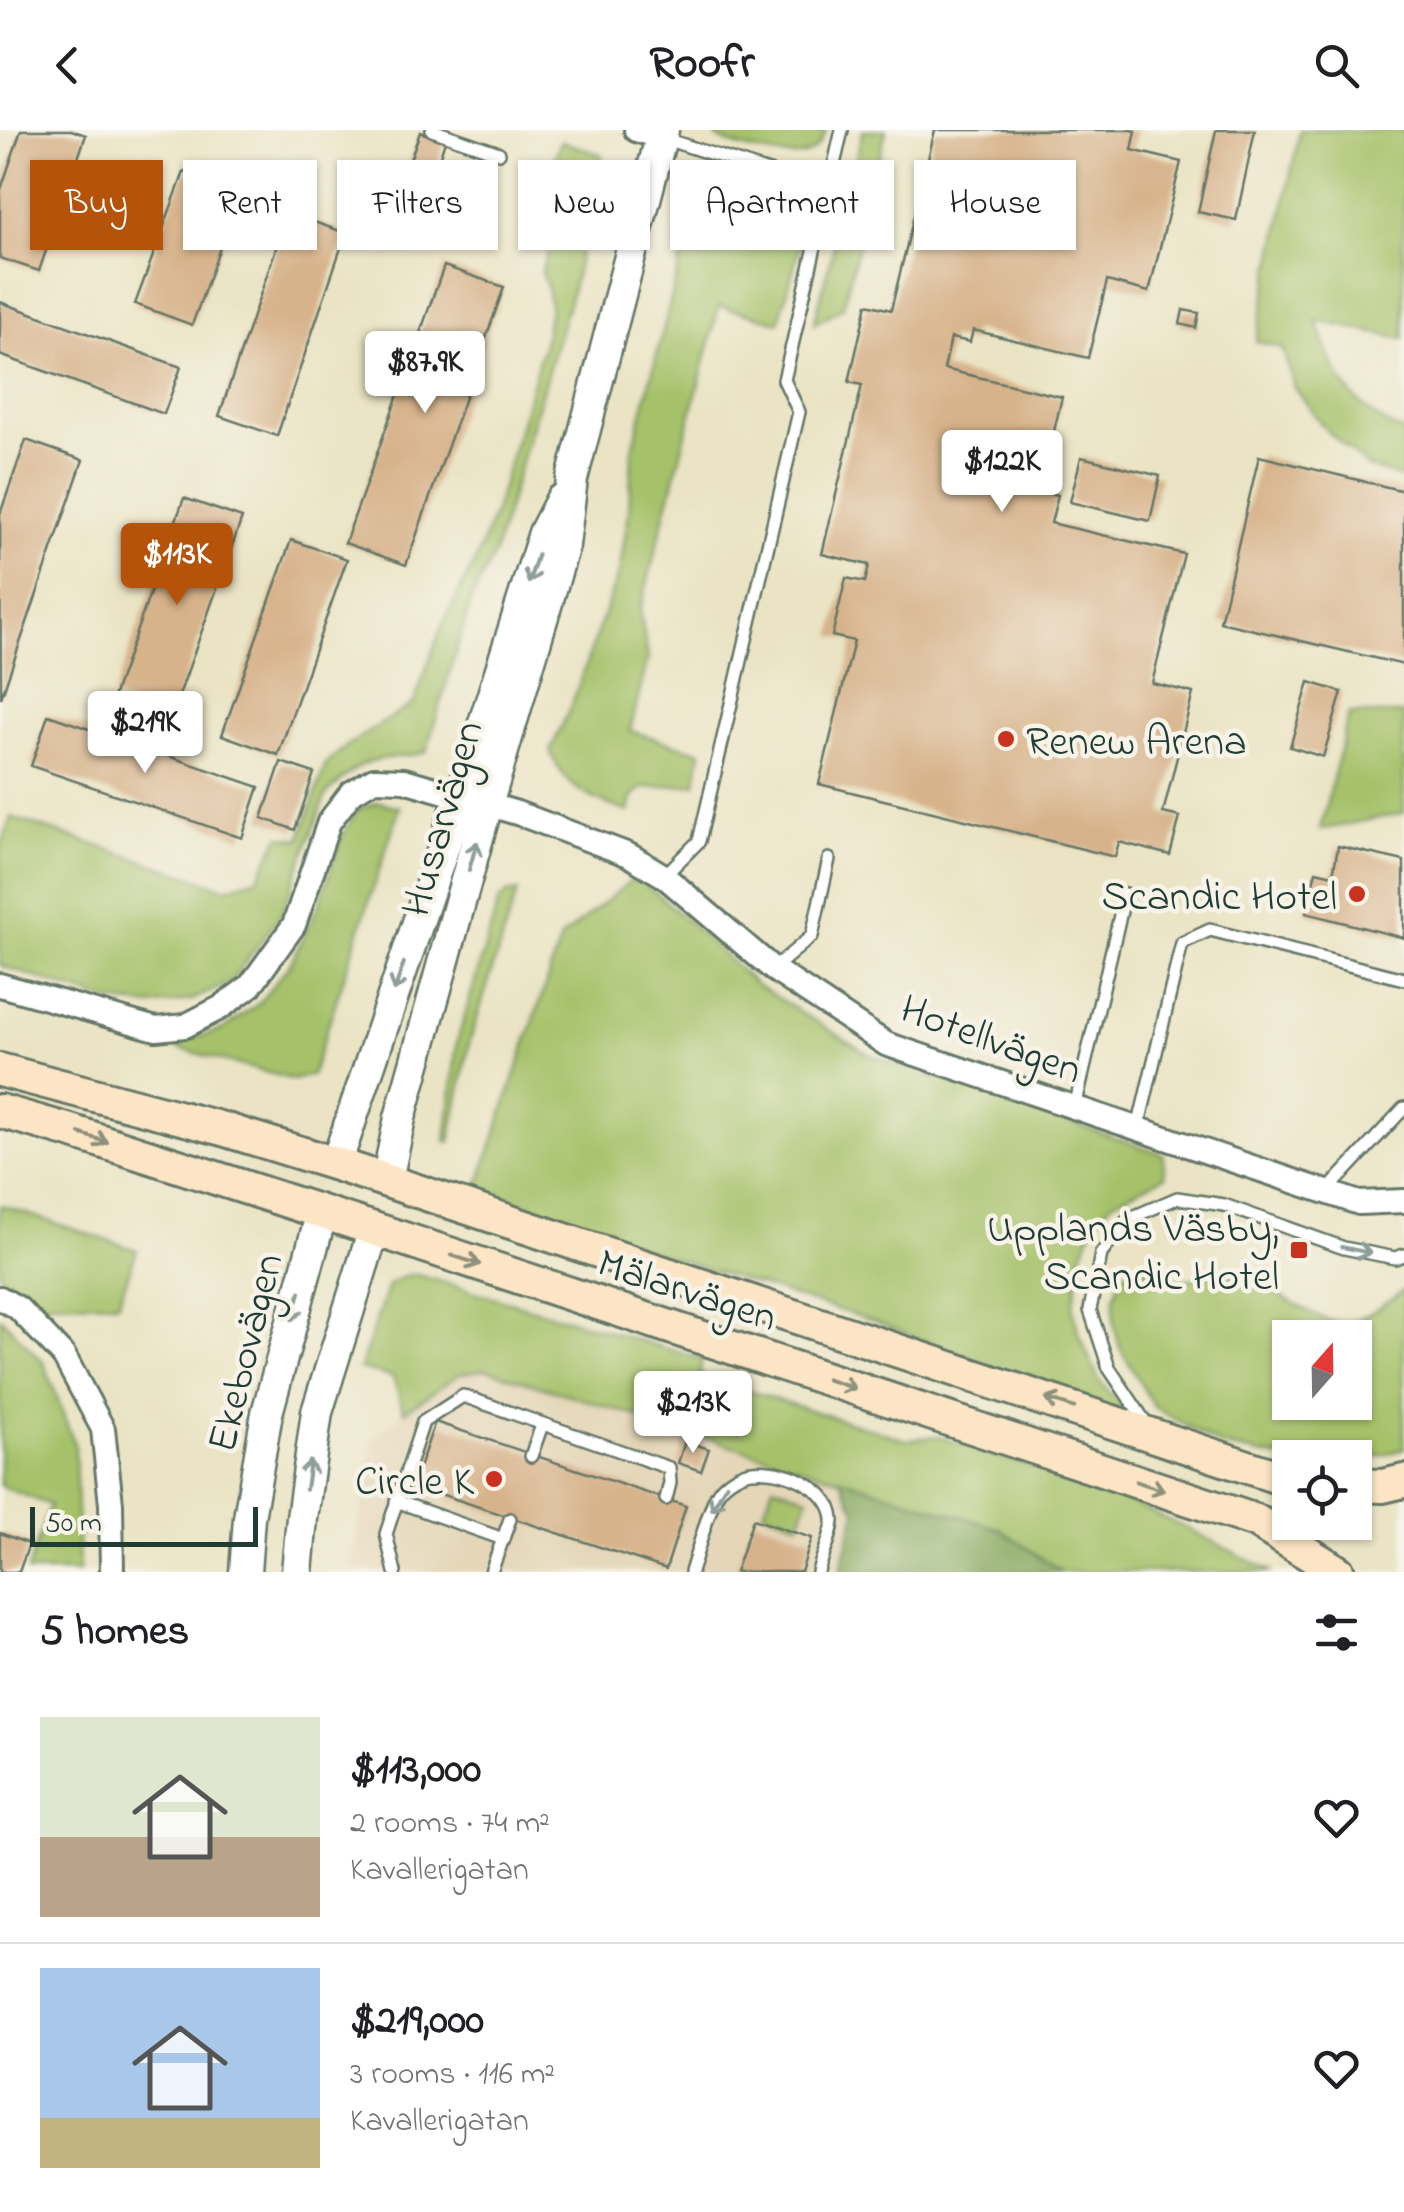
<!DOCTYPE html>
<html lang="en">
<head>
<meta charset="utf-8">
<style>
	:root { --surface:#fff; --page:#f6f6f6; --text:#202124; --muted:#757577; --line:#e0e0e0; --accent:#b45309 }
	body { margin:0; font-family:"Indie Flower",sans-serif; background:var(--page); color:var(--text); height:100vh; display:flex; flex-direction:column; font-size:38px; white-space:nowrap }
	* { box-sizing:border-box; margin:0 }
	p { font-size:32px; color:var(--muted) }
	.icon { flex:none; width:55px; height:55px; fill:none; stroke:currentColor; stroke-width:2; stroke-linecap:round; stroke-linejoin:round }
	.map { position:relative; height:1442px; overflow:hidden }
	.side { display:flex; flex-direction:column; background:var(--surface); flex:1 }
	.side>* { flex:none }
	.top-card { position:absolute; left:30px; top:30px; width:1345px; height:90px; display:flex; gap:20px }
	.needle { width:65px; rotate:20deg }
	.buttons { position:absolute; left:1272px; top:1190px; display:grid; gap:20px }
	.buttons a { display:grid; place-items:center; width:100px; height:100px; border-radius:0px; background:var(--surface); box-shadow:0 2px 8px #0004; font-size:50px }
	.scale { position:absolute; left:30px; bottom:25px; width:228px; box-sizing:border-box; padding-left:10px; border:5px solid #1f3d34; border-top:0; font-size:28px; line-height:35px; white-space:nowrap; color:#1f3d34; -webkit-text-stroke:8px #f7f3e8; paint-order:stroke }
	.price { position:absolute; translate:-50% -85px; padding:0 22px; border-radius:10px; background:#fff; color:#222; font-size:32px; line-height:65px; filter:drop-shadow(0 2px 5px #0008) }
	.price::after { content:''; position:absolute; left:50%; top:60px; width:30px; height:22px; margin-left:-15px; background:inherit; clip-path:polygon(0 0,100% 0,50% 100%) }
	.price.current { background:var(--accent); color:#fff }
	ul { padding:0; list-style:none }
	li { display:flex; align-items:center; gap:30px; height:250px; padding:0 40px }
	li+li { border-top:2px solid var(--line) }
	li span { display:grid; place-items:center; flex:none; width:280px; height:200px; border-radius:0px; color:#555 }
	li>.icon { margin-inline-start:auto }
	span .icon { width:120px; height:120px; fill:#fffc; stroke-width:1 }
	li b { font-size:42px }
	h2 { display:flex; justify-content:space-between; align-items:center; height:120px; padding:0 40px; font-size:42px }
	.chip { padding:0 35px; border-radius:0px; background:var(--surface); box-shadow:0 2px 8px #0004; font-size:35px; line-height:90px }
	.chip.current { background:var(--accent); color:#fff }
	header { display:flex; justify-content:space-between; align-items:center; height:130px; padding:0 40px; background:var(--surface); font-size:45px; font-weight:700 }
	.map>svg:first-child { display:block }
	.built { fill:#e4d6b7 }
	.green { fill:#a5c169; stroke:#627f4e; stroke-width:2.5; fill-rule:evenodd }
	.forest { fill:#84a75d; stroke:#527248; stroke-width:2.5 }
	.building { fill:#d7b38b }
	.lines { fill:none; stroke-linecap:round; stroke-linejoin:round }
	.service-casing { stroke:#667767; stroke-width:16 }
	.minor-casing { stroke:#667767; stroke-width:28 }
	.tertiary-casing { stroke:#667767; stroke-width:35 }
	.secondary-casing { stroke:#667767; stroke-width:38 }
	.service { stroke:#fff; stroke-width:11 }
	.minor { stroke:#fff; stroke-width:22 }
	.tertiary { stroke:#fff; stroke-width:30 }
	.secondary { stroke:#fce5c4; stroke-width:32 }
	.oneway { stroke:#8f9e9a }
	.oneway2 { stroke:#8e917c }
	.poi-dot { fill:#c8321e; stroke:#f7f3e8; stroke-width:4 }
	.labels { text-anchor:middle; stroke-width:9; stroke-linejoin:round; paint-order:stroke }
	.poi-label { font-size:42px; fill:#1f3d34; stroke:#f7f3e8; text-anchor:end }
	.street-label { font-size:42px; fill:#1f3d34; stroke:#f7f3e8 }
</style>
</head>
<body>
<header><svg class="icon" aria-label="back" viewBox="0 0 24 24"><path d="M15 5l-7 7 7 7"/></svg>Roofr<svg class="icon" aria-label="search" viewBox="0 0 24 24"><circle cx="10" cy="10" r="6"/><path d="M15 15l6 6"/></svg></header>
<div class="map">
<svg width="1404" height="1442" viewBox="0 0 1404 1442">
	<rect width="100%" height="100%" fill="#f7f3e8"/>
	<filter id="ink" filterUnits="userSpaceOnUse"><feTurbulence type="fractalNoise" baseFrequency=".01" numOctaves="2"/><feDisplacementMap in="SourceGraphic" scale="20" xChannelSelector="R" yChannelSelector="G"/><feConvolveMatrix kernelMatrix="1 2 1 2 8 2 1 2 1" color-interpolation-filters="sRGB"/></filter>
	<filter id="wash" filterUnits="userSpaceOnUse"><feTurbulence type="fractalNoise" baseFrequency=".0048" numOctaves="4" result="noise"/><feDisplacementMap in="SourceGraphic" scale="40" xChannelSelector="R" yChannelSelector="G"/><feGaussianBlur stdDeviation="2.25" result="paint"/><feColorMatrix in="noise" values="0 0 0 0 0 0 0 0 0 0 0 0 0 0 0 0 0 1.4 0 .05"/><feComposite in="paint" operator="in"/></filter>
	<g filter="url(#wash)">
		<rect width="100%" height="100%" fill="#eae4c5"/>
		<!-- built -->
		<polygon class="built" points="486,1239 840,1348 856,1381 840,1442 351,1442 373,1310 404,1282 459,1244"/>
		<!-- green -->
		<g class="green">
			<path d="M713,0H826C822,11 817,20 805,25C791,30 729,17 717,7C715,5 714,2 713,0Z"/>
			<polygon points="863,0 886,0 843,177 814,194"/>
			<path d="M1300,0H1404V209L1317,191C1333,243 1351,280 1404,302V348L1369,338L1326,300L1295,258L1282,218L1256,211Z"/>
			<path d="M561,11L602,25L572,160L493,427L472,468L426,622C407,628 384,625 366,633C351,640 337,654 326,665L282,783L230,853L192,870L152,876L106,871L0,835V720L11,687L225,758L258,748L280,706L300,709L326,634L348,615L414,573L443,493L476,430L495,381L544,213L550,177L547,156L541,142L548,123L544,56Z"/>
			<path d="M716,55L791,75L802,90L803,105L779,192L719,176L640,481L648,528L630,601L701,622L696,654L642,658L632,668L629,682C592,669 566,661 550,621L572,574L620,439L629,380L632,322L696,71L704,59Z"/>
			<polygon points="1349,584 1404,584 1404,683 1320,700"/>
			<polygon points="378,672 400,677 312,944 294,950 170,916 223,899 258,874 290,834 319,774 343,704 357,680"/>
			<polygon points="635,747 661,767 755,854 870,925 1163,1024 1165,1046 1112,1072 1096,1090 1082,1124 1073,1178 1078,1202 1099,1250 1122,1277 1110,1283 876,1192 663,1125 478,1057 561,808"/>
			<polygon points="517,762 470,910 450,1012 446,1011 457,912 499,770 507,764"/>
			<polygon points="0,1075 137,1120 118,1173 39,1172 0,1145"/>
			<path d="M1139,1135C1150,1140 1163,1147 1175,1149C1195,1152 1216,1141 1237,1146C1268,1153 1316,1193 1343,1193C1361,1193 1389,1170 1404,1160V1319L1371,1328H1290V1330L1221,1316L1154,1277L1120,1218L1114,1195V1169L1121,1146L1130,1138ZM1290,1208H1355V1272H1290Z"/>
			<polygon points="407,1145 418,1145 702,1229 700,1246 907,1310 937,1306 1111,1363 1192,1401 1272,1442 1062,1442 1000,1399 486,1239 459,1244 404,1282 393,1247 360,1239 388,1155"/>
			<polygon points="0,1187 44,1233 75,1316 79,1442 27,1442 50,1375 0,1356"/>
			<polygon points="773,1355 808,1367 799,1393 764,1381"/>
		</g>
		<!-- forest -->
		<polygon class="forest" points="840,1348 1000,1399 1062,1442 840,1442 856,1381"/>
		<g id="blocks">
			<!-- building -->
			<g class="building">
				<polygon points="21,0 71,0 86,5 39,141 0,128 0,62"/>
				<polygon points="935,0 1131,0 1136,1 1132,20 1181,32 1149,162 1107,151 1088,228 973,200 970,212 951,208 944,239 1062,267 1040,361 1058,365 1051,393 1184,424 1152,553 1193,563 1163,683 1180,687 1170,725 1119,712 1115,727 819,654 854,511 832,506 846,448 865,452 869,435 822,424 862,255 849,252 867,174 891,180"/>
				<polygon points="1216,0 1255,0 1236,90 1198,82"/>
				<polygon points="420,2 445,11 432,50 406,41"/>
				<polygon points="184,42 240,62 192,195 135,174"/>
				<polygon points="288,83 346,103 277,306 219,286"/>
				<polygon points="444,136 504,157 406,435 345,413"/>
				<polygon points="0,172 181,237 164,284 0,225"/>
				<polygon points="1183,180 1199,183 1196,198 1180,194"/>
				<polygon points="26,310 83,330 1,568 0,384"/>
				<polygon points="1259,326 1404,361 1404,535 1220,492"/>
				<polygon points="1081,327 1160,346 1150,391 1070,372"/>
				<polygon points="184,368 242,388 171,588 113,567"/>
				<polygon points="291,410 347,429 278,625 222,605"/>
				<polygon points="1309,552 1342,562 1323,627 1290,617"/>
				<polygon points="48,585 259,657 242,708 31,636"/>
				<polygon points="281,632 314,643 295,700 262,688"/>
				<polygon points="1338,716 1404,731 1404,808 1306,783 1316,741 1333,745"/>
				<polygon points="435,1292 686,1376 666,1439 413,1355"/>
				<polygon points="685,1311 709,1319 701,1341 678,1333"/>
				<polygon points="753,1389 812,1408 801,1442 735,1442"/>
				<polygon points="0,1403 29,1414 19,1442 0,1442"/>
			</g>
		</g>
	</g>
	<g filter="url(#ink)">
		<use href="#blocks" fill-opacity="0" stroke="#667767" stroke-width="2.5"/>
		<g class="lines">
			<defs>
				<g id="service">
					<polyline points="432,0 499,23"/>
					<polyline points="662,8 828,61 842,0"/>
					<polyline points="664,746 699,711 799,282 784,250 828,61"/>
					<polyline points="773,839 812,806 829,729"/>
					<polyline points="1075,977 1125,764"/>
					<polyline points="1138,998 1182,813 1210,800 1404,849"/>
					<polyline points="1326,1062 1404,978"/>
					<polyline points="1148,1296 1109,1238 1090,1180 1101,1124 1128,1089 1177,1068 1224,1075 1344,1118 1395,1128 1404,1125"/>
					<polyline points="531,1326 542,1295"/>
					<polyline points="396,1371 503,1409"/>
					<polyline points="395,1442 386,1404 423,1292 463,1266 669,1338 670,1353 666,1369"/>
					<polyline points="491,1442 510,1389"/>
					<path d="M691,1442C697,1424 710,1373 719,1361C726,1351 741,1342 752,1341C781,1337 830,1356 833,1389C834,1401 821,1429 818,1442"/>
				</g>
				<g id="minor">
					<polyline points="636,0 662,8"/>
					<polyline points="0,855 156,899 185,896 220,878 250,856 294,795 329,692 351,663 374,649 404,650 517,683 629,725 664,746 773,839 886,914 1359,1073 1404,1071"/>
					<polyline points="0,1168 18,1178 64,1226 103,1299 111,1374 112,1442"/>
				</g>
				<g id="tertiary">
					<polyline points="336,1034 461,666 544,403 561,370"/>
					<polyline points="387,1050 400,988 487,675 564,415 572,349 663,0"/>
					<polyline points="245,1442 249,1388 267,1283 322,1082"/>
					<polyline points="297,1442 302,1388 317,1282 374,1099"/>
				</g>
				<g id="secondary">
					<polyline points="0,940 223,999 336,1034 1290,1351"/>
					<polyline points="0,981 70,1001 374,1099 1256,1391 1338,1442"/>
					<polyline points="1355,1355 1383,1356 1404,1351"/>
				</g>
			</defs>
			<!-- service casing -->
			<use href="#service" class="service-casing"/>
			<!-- minor casing -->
			<use href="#minor" class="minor-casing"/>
			<!-- tertiary casing -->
			<use href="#tertiary" class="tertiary-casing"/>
			<!-- secondary casing -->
			<use href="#secondary" class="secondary-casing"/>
			<!-- service -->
			<use href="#service" class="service"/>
			<!-- minor -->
			<use href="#minor" class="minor"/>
			<!-- tertiary -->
			<use href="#tertiary" class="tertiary"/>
			<!-- secondary -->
			<use href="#secondary" class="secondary"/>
		</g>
		<!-- one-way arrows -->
		<defs><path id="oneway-shaft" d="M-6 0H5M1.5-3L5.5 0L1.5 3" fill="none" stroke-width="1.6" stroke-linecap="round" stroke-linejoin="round" transform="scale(2.5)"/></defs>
		<g class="oneway">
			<use href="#oneway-shaft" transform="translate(533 439) rotate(108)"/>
			<use href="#oneway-shaft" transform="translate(473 726) rotate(-74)"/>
			<use href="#oneway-shaft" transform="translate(399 847) rotate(109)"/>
			<use href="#oneway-shaft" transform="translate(1356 1120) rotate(12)"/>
			<use href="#oneway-shaft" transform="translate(296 1176) rotate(106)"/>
			<use href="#oneway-shaft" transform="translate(308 1345) rotate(-82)"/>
			<use href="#oneway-shaft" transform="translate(719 1367) rotate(120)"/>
		</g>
		<g class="oneway2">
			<use href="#oneway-shaft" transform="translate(94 1008) rotate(18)"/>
			<use href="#oneway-shaft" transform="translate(466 1130) rotate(18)"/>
			<use href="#oneway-shaft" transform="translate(841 1254) rotate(18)"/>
			<use href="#oneway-shaft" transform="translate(1060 1273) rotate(-162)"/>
			<use href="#oneway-shaft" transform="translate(1150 1356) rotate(18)"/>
		</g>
	</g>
	<!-- markers -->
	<g class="poi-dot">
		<circle cx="1006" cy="609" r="10"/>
		<circle cx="1357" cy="764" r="10"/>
		<rect x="1289" y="1110" width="20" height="20" rx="5"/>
		<circle cx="494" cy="1349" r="10"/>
	</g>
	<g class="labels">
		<!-- poi labels -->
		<g class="poi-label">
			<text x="1026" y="624" text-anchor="start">Renew Arena</text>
			<text x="1337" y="779">Scandic Hotel</text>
			<text x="1279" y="1111">Upplands Väsby,<tspan x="1279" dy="48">Scandic Hotel</tspan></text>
			<text x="474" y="1364">Circle K</text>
		</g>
		<!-- street labels -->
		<g class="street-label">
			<text transform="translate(440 688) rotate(-74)" y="15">Husarvägen</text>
			<text transform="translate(992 907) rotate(20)" y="15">Hotellvägen</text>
			<text transform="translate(688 1158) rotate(18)" y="15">Mälarvägen</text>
			<text transform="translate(243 1222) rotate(-76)" y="15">Ekebovägen</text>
		</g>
	</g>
</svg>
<div class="buttons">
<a><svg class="needle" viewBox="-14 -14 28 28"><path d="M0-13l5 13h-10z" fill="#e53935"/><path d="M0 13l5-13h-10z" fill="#757577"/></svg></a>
<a><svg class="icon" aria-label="locate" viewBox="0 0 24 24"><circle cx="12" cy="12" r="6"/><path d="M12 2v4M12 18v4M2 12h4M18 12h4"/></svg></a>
</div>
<div class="scale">50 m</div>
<b class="price" style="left:425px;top:286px">$87.9K</b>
<b class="price" style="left:1002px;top:385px">$122K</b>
<b class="price current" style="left:177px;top:478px">$113K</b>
<b class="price" style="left:145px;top:646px">$219K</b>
<b class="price" style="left:693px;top:1326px">$213K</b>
<div class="top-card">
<a class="chip current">Buy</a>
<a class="chip">Rent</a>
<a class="chip">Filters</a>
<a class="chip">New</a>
<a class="chip">Apartment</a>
<a class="chip">House</a>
</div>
</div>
<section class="side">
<h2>5 homes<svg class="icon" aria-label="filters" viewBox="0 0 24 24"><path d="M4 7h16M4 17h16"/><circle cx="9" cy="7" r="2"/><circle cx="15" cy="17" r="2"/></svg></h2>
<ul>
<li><span style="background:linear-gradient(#dfe7d0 60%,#b9a48a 0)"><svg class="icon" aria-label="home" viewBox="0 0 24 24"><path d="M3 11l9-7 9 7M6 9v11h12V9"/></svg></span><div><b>$113,000</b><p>2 rooms · 74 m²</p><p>Kavallerigatan</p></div><svg class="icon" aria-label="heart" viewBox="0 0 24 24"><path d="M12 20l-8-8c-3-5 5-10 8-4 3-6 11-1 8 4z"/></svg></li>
<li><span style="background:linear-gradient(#a9c7e8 75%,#c2b280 0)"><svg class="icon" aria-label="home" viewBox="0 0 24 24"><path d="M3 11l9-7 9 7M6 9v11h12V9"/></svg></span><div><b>$219,000</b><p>3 rooms · 116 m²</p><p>Kavallerigatan</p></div><svg class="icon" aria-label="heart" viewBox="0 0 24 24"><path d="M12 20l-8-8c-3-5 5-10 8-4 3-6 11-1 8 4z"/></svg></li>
</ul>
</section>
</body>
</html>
